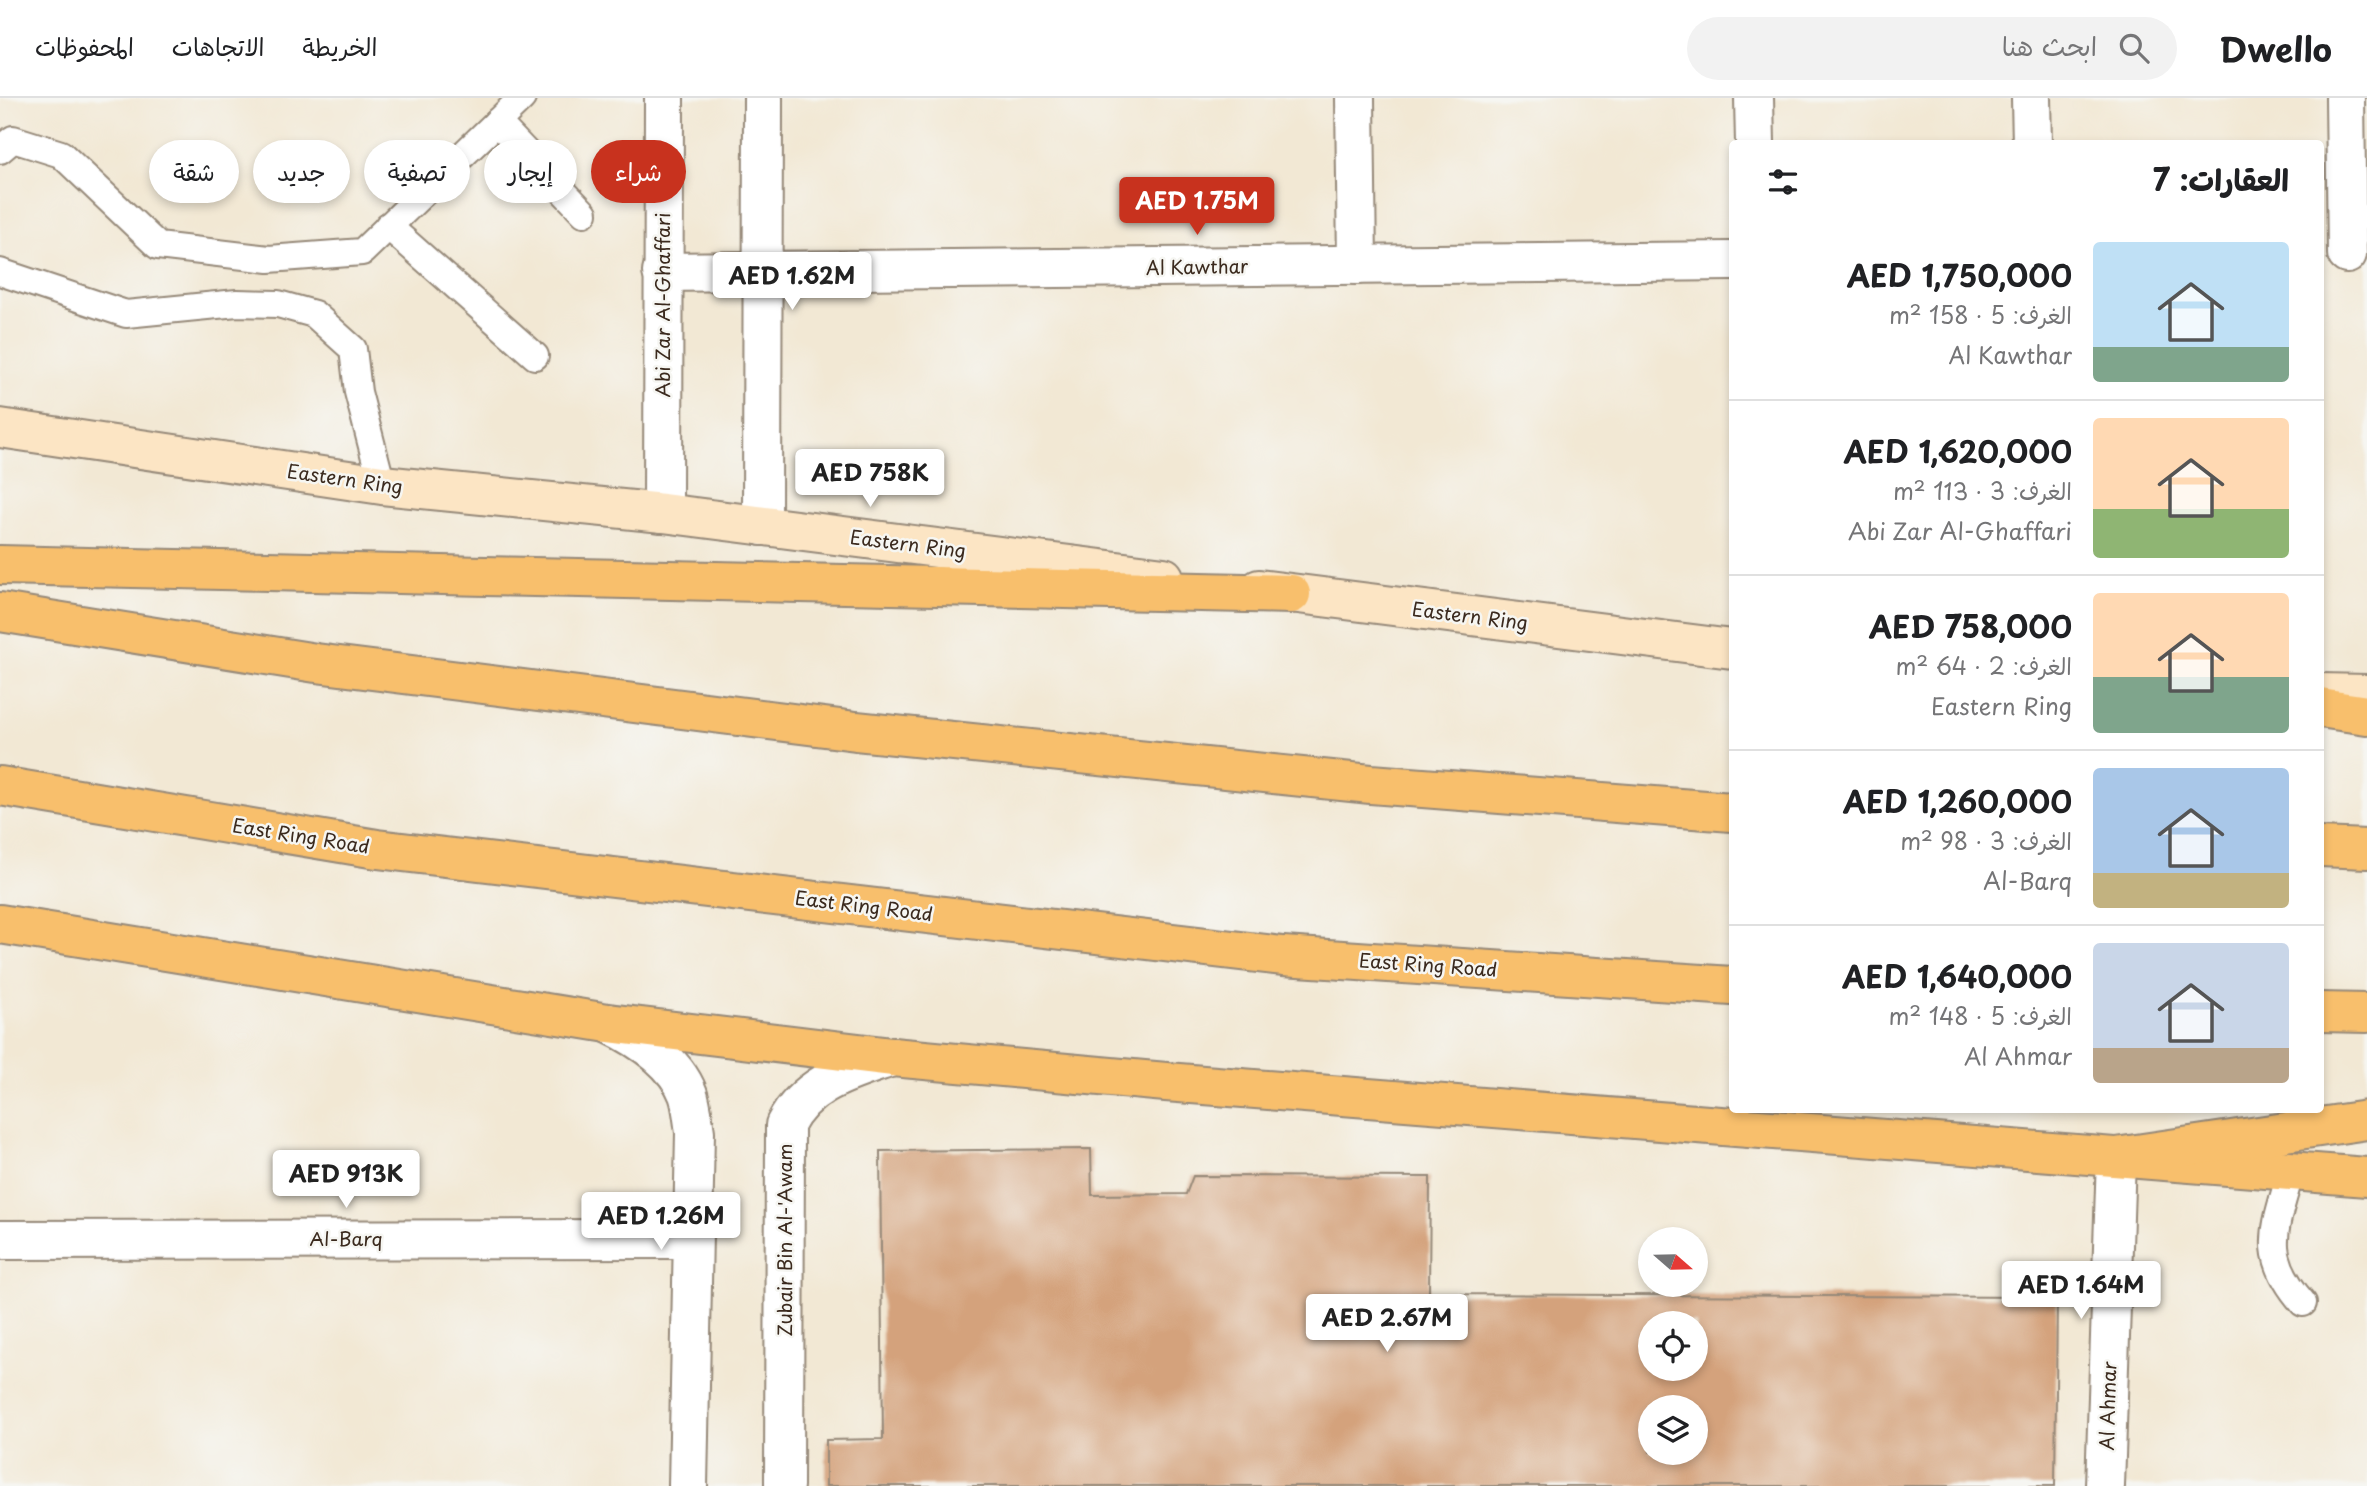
<!DOCTYPE html>
<html lang="ar">
<head>
<meta charset="utf-8">
<style>
	:root { --surface:#fff; --page:#f2f2f2; --text:#202124; --muted:#757577; --line:#e0e0e0; --accent:#c8321e }
	body { margin:0; font-family:"Playpen Sans","Playpen Sans Arabic",sans-serif; background:var(--page); color:var(--text); direction:rtl; height:100vh; display:flex; flex-direction:column; font-size:26px; white-space:nowrap }
	* { box-sizing:border-box; margin:0 }
	p { font-size:23px; color:var(--muted) }
	.icon { flex:none; width:38px; height:38px; fill:none; stroke:currentColor; stroke-width:2; stroke-linecap:round; stroke-linejoin:round }
	.map { position:relative; flex:1; overflow:hidden; direction:ltr }
	.panel { position:absolute; left:1729px; top:42px; width:595px; height:973px; display:flex; flex-direction:column; background:var(--surface); border-radius:7px; box-shadow:0 4px 10px #0003; direction:rtl }
	.panel>* { flex:none }
	.banner { position:absolute; left:21px; top:42px; width:665px; height:63px; direction:rtl; display:flex; gap:14px }
	.needle { width:46px; rotate:110deg }
	.buttons { position:absolute; left:1638px; top:1129px; display:grid; gap:14px }
	.buttons a { display:grid; place-items:center; width:70px; height:70px; border-radius:50%; background:var(--surface); box-shadow:0 4px 10px #0003; font-size:35px }
	.price { position:absolute; translate:-50% -60px; padding:0 16px; border-radius:7px; background:#fff; color:#222; font-size:23px; line-height:46px; filter:drop-shadow(0 2px 4px #0008) }
	.price::after { content:''; position:absolute; left:50%; top:42px; width:21px; height:16px; margin-left:-10px; background:inherit; clip-path:polygon(0 0,100% 0,50% 100%) }
	.price.active { background:var(--accent); color:#fff }
	ul { padding:0; list-style:none }
	li { display:flex; align-items:center; gap:21px; height:175px; padding:0 35px }
	li+li { border-top:2px solid var(--line) }
	li span { display:grid; place-items:center; flex:none; width:196px; height:140px; border-radius:7px; color:#555 }
	li>.icon { margin-inline-start:auto }
	span .icon { width:84px; height:84px; fill:#fffc; stroke-width:1 }
	li b { font-size:30px }
	h2 { display:flex; justify-content:space-between; align-items:center; height:84px; padding:0 35px; font-size:30px }
	.tag { padding:0 24px; border-radius:32px; background:var(--surface); box-shadow:0 4px 10px #0003; font-size:24px; line-height:63px }
	.tag.active { background:var(--accent); color:#fff }
	header { display:flex; align-items:center; gap:42px; box-sizing:border-box; height:98px; padding:0 35px; background:var(--surface); border-bottom:2px solid var(--line) }
	header strong { font-size:33px }
	nav { display:flex; gap:38px; margin-inline-start:auto; font-size:24px }
	.search { width:490px; height:63px; background:var(--page); display:flex; align-items:center; gap:18px; box-sizing:border-box; padding:0 24px; border-radius:38px; color:var(--muted); font-size:26px }
	.map>svg:first-child { display:block }
	.building { fill:#d4a27b; fill-rule:evenodd }
	.lines { fill:none; stroke-linecap:round; stroke-linejoin:round }
	.service-casing { stroke:#968979; stroke-width:30 }
	.minor-casing { stroke:#968979; stroke-width:42 }
	.tertiary-casing { stroke:#968979; stroke-width:42 }
	.secondary-casing { stroke:#968979; stroke-width:42 }
	.primary-casing { stroke:#968979; stroke-width:42 }
	.motorway-casing { stroke:#968979; stroke-width:42 }
	.service { stroke:#fff; stroke-width:26 }
	.minor { stroke:#fff; stroke-width:38 }
	.tertiary { stroke:#fff; stroke-width:38 }
	.secondary { stroke:#fce5c4; stroke-width:38 }
	.primary { stroke:#f8bf6c; stroke-width:38 }
	.motorway { stroke:#f8bf6c; stroke-width:38 }
	.labels { text-anchor:middle; stroke-width:5; stroke-linejoin:round; paint-order:stroke }
	.street-label { font-size:19px; fill:#3b2a1e; stroke:#f6f6f2 }
</style>
</head>
<body>
<header>
<strong>Dwello</strong>
<div class="search"><svg class="icon" aria-label="search" viewBox="0 0 24 24"><circle cx="10" cy="10" r="6"/><path d="M15 15l6 6"/></svg>ابحث هنا</div>
<nav><a>الخريطة</a><a>الاتجاهات</a><a>المحفوظات</a></nav>
</header>
<div class="map">
<svg width="2367" height="1388" viewBox="0 0 2367 1388">
	<rect width="100%" height="100%" fill="#f6f6f2"/>
	<filter id="ink" filterUnits="userSpaceOnUse"><feTurbulence type="fractalNoise" baseFrequency=".0143" numOctaves="2"/><feDisplacementMap in="SourceGraphic" scale="14" xChannelSelector="R" yChannelSelector="G"/><feConvolveMatrix kernelMatrix="1 2 1 2 8 2 1 2 1" color-interpolation-filters="sRGB"/></filter>
	<filter id="wash" filterUnits="userSpaceOnUse"><feTurbulence type="fractalNoise" baseFrequency=".00686" numOctaves="4" result="noise"/><feDisplacementMap in="SourceGraphic" scale="28" xChannelSelector="R" yChannelSelector="G"/><feGaussianBlur stdDeviation="1.57" result="paint"/><feColorMatrix in="noise" values="0 0 0 0 0 0 0 0 0 0 0 0 0 0 0 0 0 1.4 0 .05"/><feComposite in="paint" operator="in"/></filter>
	<g filter="url(#wash)">
		<rect width="100%" height="100%" fill="#f2e8d4"/>
		<g id="blocks">
			<!-- building -->
			<path class="building" d="M1091,1051L1092,1097L1186,1096L1193,1078L1430,1079L1429,1196L2057,1199L2055,1388H826V1342L883,1341L880,1053ZM1650,1225H1696V1270H1650ZM1650,1309H1696V1354H1650Z"/>
		</g>
	</g>
	<g filter="url(#ink)">
		<use href="#blocks" fill-opacity="0" stroke="#968979" stroke-width="2"/>
		<g class="lines">
			<defs>
				<g id="service">
					<polyline points="497,24 584,115"/>
					<polyline points="0,52 13,41 61,56 158,148 269,161 362,154 522,0"/>
					<polyline points="388,128 535,258"/>
					<polyline points="0,174 126,216 237,205 278,206 314,216 353,251 358,294 382,387"/>
					<path d="M2291,1073C2275,1131 2260,1156 2303,1205"/>
				</g>
				<g id="minor">
					<polyline points="1355,0 1357,167"/>
					<polyline points="1754,0 1755,46"/>
					<polyline points="2031,0 2032,46"/>
					<polyline points="2345,0 2347,156"/>
					<polyline points="662,174 1732,163"/>
					<polyline points="0,1142 691,1141"/>
					<polyline points="2105,1388 2116,1059"/>
				</g>
				<g id="tertiary">
					<polyline points="663,415 664,0"/>
					<polyline points="762,428 763,0"/>
					<path d="M608,925C639,940 675,962 688,996C692,1007 693,1022 695,1034L688,1388"/>
					<path d="M784,1388L785,1027C807,984 849,974 892,959"/>
				</g>
				<g id="secondary">
					<polyline points="0,330 382,387 663,415 1164,479"/>
					<polyline points="1259,491 1732,551"/>
					<polyline points="2320,595 2367,596"/>
				</g>
				<polyline id="primary" points="0,826 608,925 892,959 1166,984 2367,1079"/>
				<g id="motorway">
					<polyline points="0,467 1291,496"/>
					<polyline points="0,514 316,565 856,633 1371,686 1732,714"/>
					<polyline points="2320,610 2367,617"/>
					<polyline points="0,688 377,751 1283,858 1732,888"/>
					<polyline points="2320,749 2367,751"/>
					<polyline points="2320,914 2367,915"/>
					<polyline points="2116,1059 2367,1022"/>
				</g>
			</defs>
			<!-- service casing -->
			<use href="#service" class="service-casing"/>
			<!-- minor casing -->
			<use href="#minor" class="minor-casing"/>
			<!-- tertiary casing -->
			<use href="#tertiary" class="tertiary-casing"/>
			<!-- secondary casing -->
			<use href="#secondary" class="secondary-casing"/>
			<!-- primary casing -->
			<use href="#primary" class="primary-casing"/>
			<!-- motorway casing -->
			<use href="#motorway" class="motorway-casing"/>
			<!-- service -->
			<use href="#service" class="service"/>
			<!-- minor -->
			<use href="#minor" class="minor"/>
			<!-- tertiary -->
			<use href="#tertiary" class="tertiary"/>
			<!-- secondary -->
			<use href="#secondary" class="secondary"/>
			<!-- primary -->
			<use href="#primary" class="primary"/>
			<!-- motorway -->
			<use href="#motorway" class="motorway"/>
		</g>
	</g>
	<g class="labels">
		<!-- street labels -->
		<g class="street-label">
			<text transform="translate(1197 169) rotate(-1)" y="7">Al Kawthar</text>
			<text transform="translate(663 207) rotate(-90)" y="7">Abi Zar Al-Ghaffari</text>
			<text transform="translate(345 381) rotate(8)" y="7">Eastern Ring</text>
			<text transform="translate(908 446) rotate(7)" y="7">Eastern Ring</text>
			<text transform="translate(1470 518) rotate(7)" y="7">Eastern Ring</text>
			<text transform="translate(301 738) rotate(9)" y="7">East Ring Road</text>
			<text transform="translate(864 808) rotate(7)" y="7">East Ring Road</text>
			<text transform="translate(1428 867) rotate(4)" y="7">East Ring Road</text>
			<text x="346" y="1148">Al-Barq</text>
			<text transform="translate(785 1142) rotate(-90)" y="7">Zubair Bin Al-'Awam</text>
			<text transform="translate(2108 1308) rotate(-88)" y="7">Al Ahmar</text>
		</g>
	</g>
</svg>
<div class="buttons">
<a><svg class="needle" viewBox="-14 -14 28 28"><path d="M0-13l5 13h-10z" fill="#e53935"/><path d="M0 13l5-13h-10z" fill="#757577"/></svg></a>
<a><svg class="icon" aria-label="locate" viewBox="0 0 24 24"><circle cx="12" cy="12" r="6"/><path d="M12 2v4M12 18v4M2 12h4M18 12h4"/></svg></a>
<a><svg class="icon" aria-label="layers" viewBox="0 0 24 24"><path d="M12 4l9 5-9 5-9-5zM3 14l9 5 9-5"/></svg></a>
</div>
<b class="price active" style="left:1197px;top:139px">AED 1.75M</b>
<b class="price" style="left:792px;top:214px">AED 1.62M</b>
<b class="price" style="left:870px;top:411px">AED 758K</b>
<b class="price" style="left:346px;top:1112px">AED 913K</b>
<b class="price" style="left:661px;top:1154px">AED 1.26M</b>
<b class="price" style="left:2081px;top:1223px">AED 1.64M</b>
<b class="price" style="left:1387px;top:1256px">AED 2.67M</b>
<div class="banner">
<a class="tag active">شراء</a>
<a class="tag">إيجار</a>
<a class="tag">تصفية</a>
<a class="tag">جديد</a>
<a class="tag">شقة</a>
</div>
<section class="panel">
<h2>العقارات: 7<svg class="icon" aria-label="filters" viewBox="0 0 24 24"><path d="M4 7h16M4 17h16"/><circle cx="9" cy="7" r="2"/><circle cx="15" cy="17" r="2"/></svg></h2>
<ul>
<li><span style="background:linear-gradient(#bfe0f5 75%,#7fa58c 0)"><svg class="icon" aria-label="home" viewBox="0 0 24 24"><path d="M3 11l9-7 9 7M6 9v11h12V9"/></svg></span><div><b>AED 1,750,000</b><p>الغرف: 5 · 158 m²</p><p>Al Kawthar</p></div></li>
<li><span style="background:linear-gradient(#ffd9b3 65%,#8fb573 0)"><svg class="icon" aria-label="home" viewBox="0 0 24 24"><path d="M3 11l9-7 9 7M6 9v11h12V9"/></svg></span><div><b>AED 1,620,000</b><p>الغرف: 3 · 113 m²</p><p>Abi Zar Al-Ghaffari</p></div></li>
<li><span style="background:linear-gradient(#ffd9b3 60%,#7fa58c 0)"><svg class="icon" aria-label="home" viewBox="0 0 24 24"><path d="M3 11l9-7 9 7M6 9v11h12V9"/></svg></span><div><b>AED 758,000</b><p>الغرف: 2 · 64 m²</p><p>Eastern Ring</p></div></li>
<li><span style="background:linear-gradient(#a9c7e8 75%,#c2b280 0)"><svg class="icon" aria-label="home" viewBox="0 0 24 24"><path d="M3 11l9-7 9 7M6 9v11h12V9"/></svg></span><div><b>AED 1,260,000</b><p>الغرف: 3 · 98 m²</p><p>Al-Barq</p></div></li>
<li><span style="background:linear-gradient(#c9d6e8 75%,#b9a48a 0)"><svg class="icon" aria-label="home" viewBox="0 0 24 24"><path d="M3 11l9-7 9 7M6 9v11h12V9"/></svg></span><div><b>AED 1,640,000</b><p>الغرف: 5 · 148 m²</p><p>Al Ahmar</p></div></li>
</ul>
</section>
</div>
</body>
</html>
